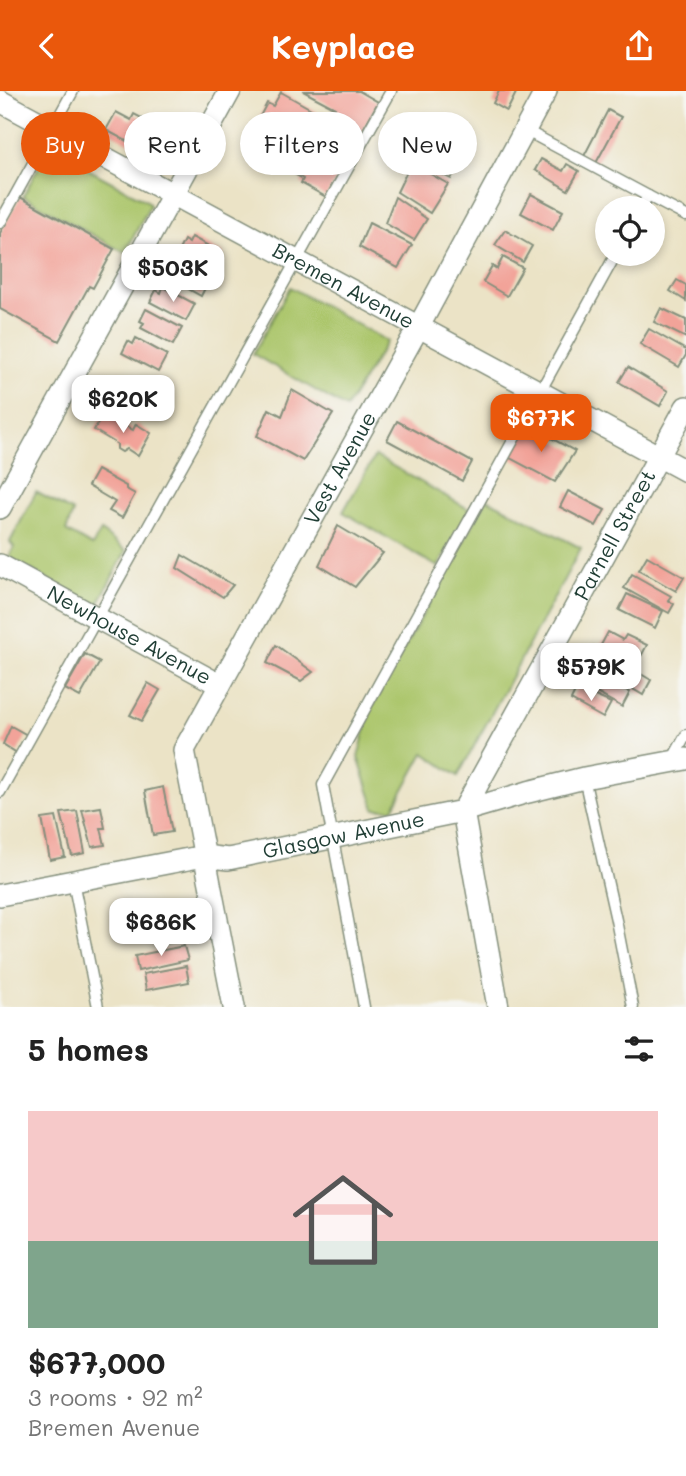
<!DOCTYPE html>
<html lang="en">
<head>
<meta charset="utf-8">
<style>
	:root { --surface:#fff; --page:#f6f6f6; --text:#222; --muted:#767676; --accent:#ea580c }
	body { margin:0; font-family:Mali,sans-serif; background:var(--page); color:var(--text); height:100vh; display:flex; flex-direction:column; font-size:26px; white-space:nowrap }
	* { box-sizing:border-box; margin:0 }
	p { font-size:23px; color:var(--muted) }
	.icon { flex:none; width:38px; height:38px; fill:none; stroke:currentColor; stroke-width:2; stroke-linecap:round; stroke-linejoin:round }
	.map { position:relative; height:916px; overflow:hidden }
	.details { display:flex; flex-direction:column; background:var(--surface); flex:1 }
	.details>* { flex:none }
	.top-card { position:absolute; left:21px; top:21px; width:644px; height:63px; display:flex; gap:14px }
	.fabs { position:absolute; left:595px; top:105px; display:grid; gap:14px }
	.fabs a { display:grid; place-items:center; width:70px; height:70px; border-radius:50%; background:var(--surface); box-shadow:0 4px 10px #0003; font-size:35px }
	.price { position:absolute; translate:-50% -60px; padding:0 16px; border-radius:14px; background:#fff; color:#222; font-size:23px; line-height:46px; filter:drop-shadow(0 2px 4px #0008) }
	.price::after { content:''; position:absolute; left:50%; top:42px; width:21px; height:16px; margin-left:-10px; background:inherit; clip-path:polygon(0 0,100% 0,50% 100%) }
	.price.current { background:var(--accent); color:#fff }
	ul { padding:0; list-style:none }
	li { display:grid; align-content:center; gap:14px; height:371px; padding:0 28px }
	li span { display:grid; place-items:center; height:217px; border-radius:0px; color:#555 }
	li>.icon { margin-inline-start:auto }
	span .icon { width:126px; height:126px; fill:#fffc; stroke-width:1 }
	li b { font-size:30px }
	h2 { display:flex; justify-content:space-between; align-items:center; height:84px; padding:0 28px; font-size:30px }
	.tag { padding:0 24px; border-radius:32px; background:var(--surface); box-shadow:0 4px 10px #0003; font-size:24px; line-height:63px }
	.tag.current { background:var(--accent); color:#fff }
	header { display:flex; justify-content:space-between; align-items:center; height:91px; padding:0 28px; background:var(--accent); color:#fff; font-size:32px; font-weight:800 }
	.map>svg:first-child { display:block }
	.green { fill:#acc66c; stroke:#668250; stroke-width:2 }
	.building { fill:#f2a399 }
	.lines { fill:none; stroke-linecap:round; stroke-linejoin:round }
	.lane-casing { stroke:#85907d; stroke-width:13 }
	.street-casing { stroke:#85907d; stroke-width:24 }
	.lane { stroke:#fff; stroke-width:10 }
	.street { stroke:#fff; stroke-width:21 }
	.labels { text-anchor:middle; stroke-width:6; stroke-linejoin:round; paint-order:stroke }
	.street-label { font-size:21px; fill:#1f3d34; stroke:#f6f6f2 }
</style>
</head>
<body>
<header><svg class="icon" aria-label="back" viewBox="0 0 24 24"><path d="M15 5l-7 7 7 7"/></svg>Keyplace<svg class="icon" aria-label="share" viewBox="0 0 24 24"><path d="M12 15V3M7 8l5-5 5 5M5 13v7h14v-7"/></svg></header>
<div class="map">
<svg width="686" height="916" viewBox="0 0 686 916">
	<rect width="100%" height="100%" fill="#f6f6f2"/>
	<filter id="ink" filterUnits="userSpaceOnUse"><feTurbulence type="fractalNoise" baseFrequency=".0143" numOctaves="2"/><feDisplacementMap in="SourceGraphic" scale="14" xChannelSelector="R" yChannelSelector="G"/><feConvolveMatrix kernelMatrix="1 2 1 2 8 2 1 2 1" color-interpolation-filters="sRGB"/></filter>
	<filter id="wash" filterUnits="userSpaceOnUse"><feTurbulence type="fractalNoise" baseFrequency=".00686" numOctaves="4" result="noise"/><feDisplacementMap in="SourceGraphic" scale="28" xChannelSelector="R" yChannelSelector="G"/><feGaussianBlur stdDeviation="1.57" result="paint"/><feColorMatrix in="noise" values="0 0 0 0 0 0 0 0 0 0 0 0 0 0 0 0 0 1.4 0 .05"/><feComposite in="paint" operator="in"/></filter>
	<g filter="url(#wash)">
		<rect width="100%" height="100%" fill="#ebe3c6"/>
		<!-- green -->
		<g class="green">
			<polygon points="49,57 147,110 150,114 125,162 23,105"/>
			<polygon points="290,196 387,250 346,317 253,263"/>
			<polygon points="375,365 470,419 438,476 343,421"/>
			<polygon points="36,401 73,421 66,440 92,455 101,440 126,460 98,513 92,514 9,466 14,456 10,451"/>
			<polygon points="487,408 581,457 458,685 424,662 393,718 375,718 358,666 371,617"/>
		</g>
		<g id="blocks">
			<!-- building -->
			<g class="building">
				<polygon points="303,0 359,0 378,11 326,106 301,92 303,88 249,58 257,42 252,40 267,12 273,15 281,1 329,28 335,17"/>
				<polygon points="499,0 512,0 516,2 507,20 493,12"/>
				<polygon points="608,19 621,26 596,72 584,65"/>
				<polygon points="116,21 131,29 134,23 171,42 158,67 106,39"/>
				<polygon points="430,34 469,58 461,71 421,47"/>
				<polygon points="422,54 459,73 451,88 414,69"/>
				<polygon points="541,68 563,80 567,73 579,80 568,99 535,79"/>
				<polygon points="411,72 448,93 430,122 397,101"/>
				<polygon points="531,103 563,120 553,139 521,122"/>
				<polygon points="20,106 114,158 93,197 89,195 59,250 0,218 0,142"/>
				<polygon points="395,106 427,128 414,149 385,132"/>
				<polygon points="369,132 412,154 398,177 359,156"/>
				<polygon points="505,139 532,155 523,171 495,154"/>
				<polygon points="192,146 223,163 214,180 178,161 184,149 189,152"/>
				<polygon points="503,166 523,177 507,205 483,191 492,175 497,178"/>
				<polygon points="174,168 210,187 201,205 169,187 172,182 168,180"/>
				<polygon points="677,189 686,194 686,210 670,200"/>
				<polygon points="163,196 195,213 186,230 150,211 156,199 161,202"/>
				<polygon points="661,217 686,229 686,247 654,231"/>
				<polygon points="146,218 182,237 173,254 141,237 144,232 140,230"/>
				<polygon points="649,238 686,259 686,264 679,276 640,253"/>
				<polygon points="136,247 167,264 158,281 122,262 128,250 133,253"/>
				<polygon points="628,276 668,300 660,315 619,291"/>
				<polygon points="108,289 146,310 139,323 101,302"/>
				<polygon points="292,299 333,323 303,370 257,345 269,318 282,325"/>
				<polygon points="104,322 133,339 136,333 151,342 138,365 127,358 122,361 117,358 117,353 94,339"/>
				<polygon points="397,330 472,371 462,390 387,349"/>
				<polygon points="527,334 575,360 555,391 506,365"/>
				<polygon points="97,379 126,395 126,398 135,403 122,427 109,420 115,411 88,395"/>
				<polygon points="568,400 605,419 596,435 560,416"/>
				<polygon points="338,435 383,462 355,496 319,474"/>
				<polygon points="182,464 233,494 223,506 177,477"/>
				<polygon points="647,465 684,486 676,500 639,479"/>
				<polygon points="632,483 671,505 668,509 674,513 669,522 624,497"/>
				<polygon points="627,503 663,520 655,537 619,519"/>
				<polygon points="608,541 623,549 626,544 647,554 637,573 601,554"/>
				<polygon points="276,554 313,581 301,590 267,572"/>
				<polygon points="594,555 651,589 643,604 586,570"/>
				<polygon points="85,563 100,571 80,606 65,598"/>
				<polygon points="586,578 630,601 622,616 578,592"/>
				<polygon points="148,592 160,599 142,630 130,624"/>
				<polygon points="577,597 611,612 603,627 571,609"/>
				<polygon points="11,635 27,644 17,662 3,653"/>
				<polygon points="163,696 172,741 153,744 145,700"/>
				<polygon points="101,716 105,737 101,737 105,754 92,756 82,719"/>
				<polygon points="77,720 85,762 72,765 61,722"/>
				<polygon points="56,726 65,766 50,769 42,728"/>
				<polygon points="184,855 188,869 138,880 135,865"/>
				<polygon points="186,875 189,891 146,899 143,883"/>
			</g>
		</g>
	</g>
	<g filter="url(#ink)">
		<use href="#blocks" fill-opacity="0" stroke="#85907d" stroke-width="2"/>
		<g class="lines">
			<defs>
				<g id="lane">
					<polyline points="525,39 648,105 641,117"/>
					<polyline points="648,105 686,125"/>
					<polyline points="0,132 73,0"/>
					<polyline points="672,669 686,644"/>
					<polyline points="584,687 616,829 633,916"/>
					<polyline points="0,701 391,0"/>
					<polyline points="73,790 98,916"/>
					<polyline points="364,916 323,694 616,163"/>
				</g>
				<g id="street">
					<path id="s1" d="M0,10L686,380"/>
					<polyline points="0,417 230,0"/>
					<path id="s2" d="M0,474L220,594"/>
					<path id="s3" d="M463,720L686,316"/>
					<polyline points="463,720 498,916"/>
					<path id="s4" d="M0,804L204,765L228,768L463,720L528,701L584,687L686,668"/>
					<path id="s5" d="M234,916L184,659L418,237L546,0"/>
				</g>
			</defs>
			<!-- lane casing -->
			<use href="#lane" class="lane-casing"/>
			<!-- street casing -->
			<use href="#street" class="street-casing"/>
			<!-- lane -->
			<use href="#lane" class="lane"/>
			<!-- street -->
			<use href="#street" class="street"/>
		</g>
	</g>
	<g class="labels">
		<!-- street labels -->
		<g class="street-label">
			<text dy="7" stroke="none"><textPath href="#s1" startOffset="390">Bremen Avenue</textPath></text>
			<text dy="7" stroke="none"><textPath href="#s5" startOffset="584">Vest Avenue</textPath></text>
			<text dy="7" stroke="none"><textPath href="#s3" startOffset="315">Parnell Street</textPath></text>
			<text dy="7" stroke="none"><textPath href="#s2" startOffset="147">Newhouse Avenue</textPath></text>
			<text dy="7" stroke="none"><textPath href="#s4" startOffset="350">Glasgow Avenue</textPath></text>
		</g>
	</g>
</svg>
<div class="fabs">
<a><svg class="icon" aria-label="locate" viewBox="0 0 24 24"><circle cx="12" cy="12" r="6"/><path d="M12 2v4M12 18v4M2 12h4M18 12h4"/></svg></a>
</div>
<b class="price" style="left:173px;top:213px">$503K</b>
<b class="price" style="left:123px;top:344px">$620K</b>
<b class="price current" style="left:541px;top:363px">$677K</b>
<b class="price" style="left:591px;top:612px">$579K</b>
<b class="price" style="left:161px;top:867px">$686K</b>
<div class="top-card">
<a class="tag current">Buy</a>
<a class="tag">Rent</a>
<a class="tag">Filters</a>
<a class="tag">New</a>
</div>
</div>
<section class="details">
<h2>5 homes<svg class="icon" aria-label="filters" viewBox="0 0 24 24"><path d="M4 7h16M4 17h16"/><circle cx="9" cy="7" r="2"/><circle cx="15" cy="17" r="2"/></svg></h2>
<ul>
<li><span style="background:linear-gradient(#f6c9c9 60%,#7fa58c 0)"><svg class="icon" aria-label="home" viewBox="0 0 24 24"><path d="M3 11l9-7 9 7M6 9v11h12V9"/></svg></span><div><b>$677,000</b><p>3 rooms · 92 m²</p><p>Bremen Avenue</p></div></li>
</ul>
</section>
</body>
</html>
